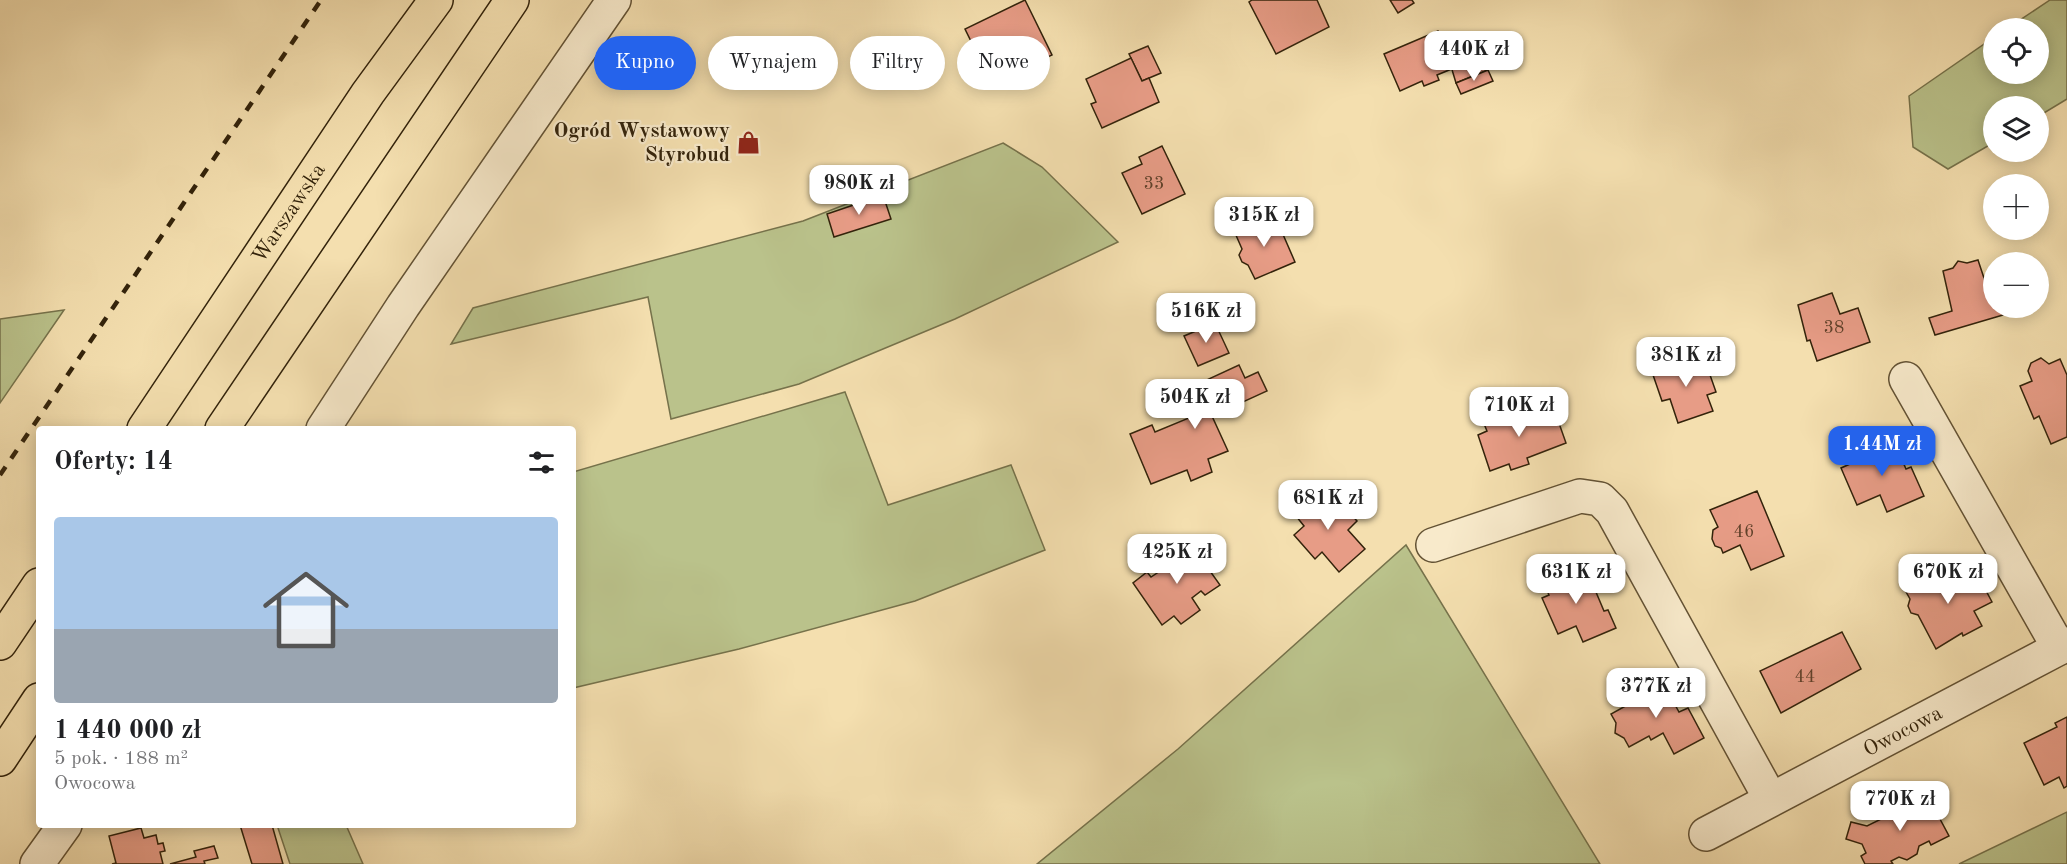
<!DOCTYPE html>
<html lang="pl">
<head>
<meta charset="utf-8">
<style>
	:root { --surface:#fff; --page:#f2f2f2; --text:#202124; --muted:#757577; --accent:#2563eb }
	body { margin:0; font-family:"Old Standard TT",serif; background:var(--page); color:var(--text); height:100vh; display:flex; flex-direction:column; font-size:22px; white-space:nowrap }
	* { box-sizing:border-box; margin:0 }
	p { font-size:20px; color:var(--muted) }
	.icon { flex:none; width:33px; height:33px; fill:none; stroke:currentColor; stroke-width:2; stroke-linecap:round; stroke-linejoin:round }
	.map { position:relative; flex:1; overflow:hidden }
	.sheet { position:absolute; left:36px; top:426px; width:540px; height:402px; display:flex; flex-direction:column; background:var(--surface); border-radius:6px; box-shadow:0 3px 15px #0003 }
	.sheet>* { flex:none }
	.top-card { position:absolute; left:594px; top:36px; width:570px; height:54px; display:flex; gap:12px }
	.controls { position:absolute; left:1983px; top:18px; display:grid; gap:12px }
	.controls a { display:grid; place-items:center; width:66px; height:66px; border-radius:50%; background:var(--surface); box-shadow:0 3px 15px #0003; font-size:30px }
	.price { position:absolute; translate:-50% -51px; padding:0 14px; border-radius:12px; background:#fff; color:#222; font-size:20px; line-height:39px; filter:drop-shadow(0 2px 3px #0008) }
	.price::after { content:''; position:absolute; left:50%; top:36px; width:18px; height:14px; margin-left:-9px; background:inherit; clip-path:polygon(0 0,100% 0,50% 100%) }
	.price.selected { background:var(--accent); color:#fff }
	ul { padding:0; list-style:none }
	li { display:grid; align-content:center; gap:12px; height:318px; padding:0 18px }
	li span { display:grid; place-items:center; height:186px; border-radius:6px; color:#555 }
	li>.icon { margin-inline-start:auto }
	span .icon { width:108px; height:108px; fill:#fffc; stroke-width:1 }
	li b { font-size:26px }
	h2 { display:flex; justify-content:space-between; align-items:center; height:72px; padding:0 18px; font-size:26px }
	.pill { padding:0 21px; border-radius:27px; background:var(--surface); box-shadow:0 3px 15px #0003; font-size:21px; line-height:54px }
	.pill.selected { background:var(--accent); color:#fff }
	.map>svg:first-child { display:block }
	.green { fill:#bac28b; stroke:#76724b; stroke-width:1.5 }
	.building { fill:#e79c86; stroke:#33230b; stroke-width:1.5 }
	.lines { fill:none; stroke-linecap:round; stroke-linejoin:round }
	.minor-casing { stroke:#635234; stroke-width:36 }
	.major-casing { stroke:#33230b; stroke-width:36 }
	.minor { stroke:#f8eacb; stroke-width:33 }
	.major { stroke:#f4dfaf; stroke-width:33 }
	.rail { stroke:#33230b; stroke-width:4.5; stroke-dasharray:10 10; stroke-linecap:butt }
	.labels { text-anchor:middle; stroke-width:4.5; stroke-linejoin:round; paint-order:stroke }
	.number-label { font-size:18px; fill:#60412a }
	.poi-label { font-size:21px; font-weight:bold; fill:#33230b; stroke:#f8eacb; text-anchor:end }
	.street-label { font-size:21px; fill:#33230b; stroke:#f8eacb }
</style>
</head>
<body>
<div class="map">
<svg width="2067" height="864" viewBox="0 0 2067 864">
	<rect width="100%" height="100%" fill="#f4dfaf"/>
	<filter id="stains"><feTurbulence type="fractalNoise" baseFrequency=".00333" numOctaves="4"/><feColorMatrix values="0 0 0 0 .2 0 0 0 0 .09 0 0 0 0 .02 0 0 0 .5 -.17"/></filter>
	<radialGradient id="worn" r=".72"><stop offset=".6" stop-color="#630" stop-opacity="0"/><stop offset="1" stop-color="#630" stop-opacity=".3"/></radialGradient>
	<!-- green -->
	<g class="green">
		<polygon points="2050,0 2067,0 2067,99 2039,116 2038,106 1994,106 1993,143 1948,169 1913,147 1909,96 1993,38 1994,74 2038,74 2038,28 2008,28"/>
		<polygon points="1003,143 1042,167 1118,242 955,319 799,384 671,419 648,297 451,344 473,308 803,221"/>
		<polygon points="64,310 0,403 0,319"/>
		<polygon points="845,392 888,505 1011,465 1045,550 915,601 739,649 573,688 573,472"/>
		<polygon points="1406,545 1600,864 1037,864 1178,749"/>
		<polygon points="2067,812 2067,864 1959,864"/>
		<polygon points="277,825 346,825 363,864 290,864"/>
	</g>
	<!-- building -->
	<g class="building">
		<polygon points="1025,0 1052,55 992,84 965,29"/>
		<polygon points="1252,0 1317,0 1329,27 1276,54 1249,2"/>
		<polygon points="1390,0 1412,0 1414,3 1398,13"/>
		<polygon points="1438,31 1454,68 1437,75 1439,80 1424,86 1422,81 1400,91 1384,54"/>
		<polygon points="1476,41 1488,70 1456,83 1447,53"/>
		<polygon points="1148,46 1161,73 1142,81 1129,54"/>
		<polygon points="1131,58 1142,81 1149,78 1159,102 1102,128 1091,104 1096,102 1086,79"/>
		<polygon points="1488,70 1493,81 1461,94 1456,83"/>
		<polygon points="1162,146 1185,194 1142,214 1122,173 1142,164 1139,157"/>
		<polygon points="883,195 891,219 834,237 827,214"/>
		<polygon points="1275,216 1295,262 1255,279 1248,265 1242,262 1239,255 1242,249 1235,233"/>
		<polygon points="1978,260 1985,281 1992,279 1994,308 2000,308 2003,315 1935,335 1929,318 1952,311 1943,271 1953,268 1958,261 1967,263"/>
		<polygon points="1832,293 1840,314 1858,308 1870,342 1817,361 1810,340 1807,341 1798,305"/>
		<polygon points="1215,323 1229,353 1198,366 1184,336"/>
		<polygon points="1703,355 1716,392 1707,395 1713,411 1678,423 1670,399 1662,401 1652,372"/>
		<polygon points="2041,358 2049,364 2060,359 2067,375 2067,437 2051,444 2039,416 2034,419 2020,386 2032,381 2028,371 2031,363"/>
		<polygon points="1239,365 1245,378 1258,372 1267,391 1212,416 1228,451 1208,459 1212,472 1191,481 1187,470 1151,484 1130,434 1152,425 1155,432 1189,418 1185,411 1208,401 1200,383"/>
		<polygon points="1510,409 1514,422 1554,409 1566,443 1527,458 1529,464 1511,470 1509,464 1490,471 1478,435 1487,431 1482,419"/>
		<polygon points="1893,439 1906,469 1911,467 1924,496 1887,512 1880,495 1857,505 1841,468 1859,460 1855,451"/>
		<polygon points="1328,489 1357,521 1348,530 1365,549 1339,572 1322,552 1315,559 1294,535 1304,526 1296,516 1296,509 1303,503 1311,504"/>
		<polygon points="1757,491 1784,556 1751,570 1740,545 1723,553 1721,548 1715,546 1712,539 1713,530 1718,527 1710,510"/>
		<polygon points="1188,540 1220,585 1205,595 1201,591 1192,598 1200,610 1181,624 1174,616 1162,625 1133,583 1147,572 1151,577 1166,567 1161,559"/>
		<polygon points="1585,566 1604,611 1608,610 1616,628 1583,642 1576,626 1558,634 1542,598 1549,595 1544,584 1546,577 1553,574 1560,577"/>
		<polygon points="1951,566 1959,580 1976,572 1992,602 1974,611 1982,626 1963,636 1962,633 1936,649 1918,615 1911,613 1908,606 1910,599 1905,590"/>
		<polygon points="1842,632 1861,669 1781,713 1760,671"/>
		<polygon points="1661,679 1679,712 1688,708 1704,738 1674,754 1663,733 1651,740 1649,736 1629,747 1624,738 1615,733 1616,723 1611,714 1631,703 1627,696"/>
		<polygon points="2067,717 2067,786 2064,788 2059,777 2044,785 2024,743 2057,727 2055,723"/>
		<polygon points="1924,789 1949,836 1931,845 1929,841 1919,846 1917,854 1907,860 1899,857 1891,861 1893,864 1865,864 1861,856 1866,853 1862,844 1846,839 1851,822 1867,826 1910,805 1907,798"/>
		<polygon points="240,825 272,825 283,864 252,864"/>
		<polygon points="141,828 144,838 156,835 158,844 163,843 165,851 160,852 163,864 112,864 116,863 109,836"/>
		<polygon points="214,846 218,858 204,861 205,864 170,864 196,857 194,851"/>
	</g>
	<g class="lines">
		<defs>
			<g id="minor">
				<polyline points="1906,379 2059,648"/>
				<polyline points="323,429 403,306 614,0"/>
				<polyline points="1433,545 1580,496 1600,499 1612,511 1770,798"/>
				<path id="s1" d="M1706,834L2067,644"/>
				<polyline points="37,864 65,825"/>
			</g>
			<g id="major">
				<path id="s2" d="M144,429L368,93L436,0"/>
				<polyline points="222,429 512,0"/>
				<polyline points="0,643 39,585"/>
				<polyline points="0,759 39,700"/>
			</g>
		</defs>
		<!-- minor casing -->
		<use href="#minor" class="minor-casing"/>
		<!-- major casing -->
		<use href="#major" class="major-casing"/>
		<!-- minor -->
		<use href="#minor" class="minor"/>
		<!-- major -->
		<use href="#major" class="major"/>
		<!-- rail -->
		<polyline class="rail" points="0,475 321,0"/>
	</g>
	<!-- icons -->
	<defs>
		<symbol id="shop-bare" viewBox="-9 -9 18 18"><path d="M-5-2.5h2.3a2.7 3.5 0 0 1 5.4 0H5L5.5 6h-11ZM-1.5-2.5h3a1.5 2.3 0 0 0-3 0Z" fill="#8f2418" stroke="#f8eacb" stroke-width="2.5" paint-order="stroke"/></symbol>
	</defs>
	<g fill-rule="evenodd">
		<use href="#shop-bare" x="732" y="126" width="33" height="33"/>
	</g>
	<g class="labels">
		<!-- number labels -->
		<g class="number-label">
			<text x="1154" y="189">33</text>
			<text x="1834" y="333">38</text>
			<text x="1744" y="537">46</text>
			<text x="1805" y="682">44</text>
		</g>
		<!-- poi labels -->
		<g class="poi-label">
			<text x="730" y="137">Ogród Wystawowy<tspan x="730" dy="24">Styrobud</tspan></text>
		</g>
		<!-- street labels -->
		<g class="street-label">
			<text dy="7" stroke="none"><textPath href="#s2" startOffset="260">Warszawska</textPath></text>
			<text dy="7" stroke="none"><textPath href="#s1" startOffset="222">Owocowa</textPath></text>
		</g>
	</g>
	<rect width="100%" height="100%" filter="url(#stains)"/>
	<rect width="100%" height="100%" fill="url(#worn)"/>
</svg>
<div class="controls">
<a><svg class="icon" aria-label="locate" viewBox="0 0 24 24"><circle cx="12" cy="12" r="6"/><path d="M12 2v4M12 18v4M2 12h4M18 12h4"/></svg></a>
<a><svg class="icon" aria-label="layers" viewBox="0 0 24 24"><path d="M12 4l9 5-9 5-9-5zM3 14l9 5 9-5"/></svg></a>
<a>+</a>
<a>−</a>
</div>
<b class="price" style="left:1474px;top:82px">440K zł</b>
<b class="price" style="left:859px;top:216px">980K zł</b>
<b class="price" style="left:1264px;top:248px">315K zł</b>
<b class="price" style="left:1206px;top:344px">516K zł</b>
<b class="price" style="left:1686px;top:388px">381K zł</b>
<b class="price" style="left:1195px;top:430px">504K zł</b>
<b class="price" style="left:1519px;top:438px">710K zł</b>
<b class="price selected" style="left:1882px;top:477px">1.44M zł</b>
<b class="price" style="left:1328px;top:531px">681K zł</b>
<b class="price" style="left:1177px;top:585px">425K zł</b>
<b class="price" style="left:1576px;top:605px">631K zł</b>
<b class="price" style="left:1948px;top:605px">670K zł</b>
<b class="price" style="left:1656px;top:719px">377K zł</b>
<b class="price" style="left:1900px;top:832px">770K zł</b>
<div class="top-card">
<a class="pill selected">Kupno</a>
<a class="pill">Wynajem</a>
<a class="pill">Filtry</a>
<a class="pill">Nowe</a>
</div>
<section class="sheet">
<h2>Oferty: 14<svg class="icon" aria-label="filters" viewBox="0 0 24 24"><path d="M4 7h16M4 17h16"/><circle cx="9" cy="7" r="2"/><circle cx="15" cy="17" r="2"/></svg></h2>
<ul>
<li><span style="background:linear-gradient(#a9c7e8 60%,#9aa5b1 0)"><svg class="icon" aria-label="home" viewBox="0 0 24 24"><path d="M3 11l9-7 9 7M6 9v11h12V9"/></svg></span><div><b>1 440 000 zł</b><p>5 pok. · 188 m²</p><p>Owocowa</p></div></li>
</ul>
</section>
</div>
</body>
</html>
